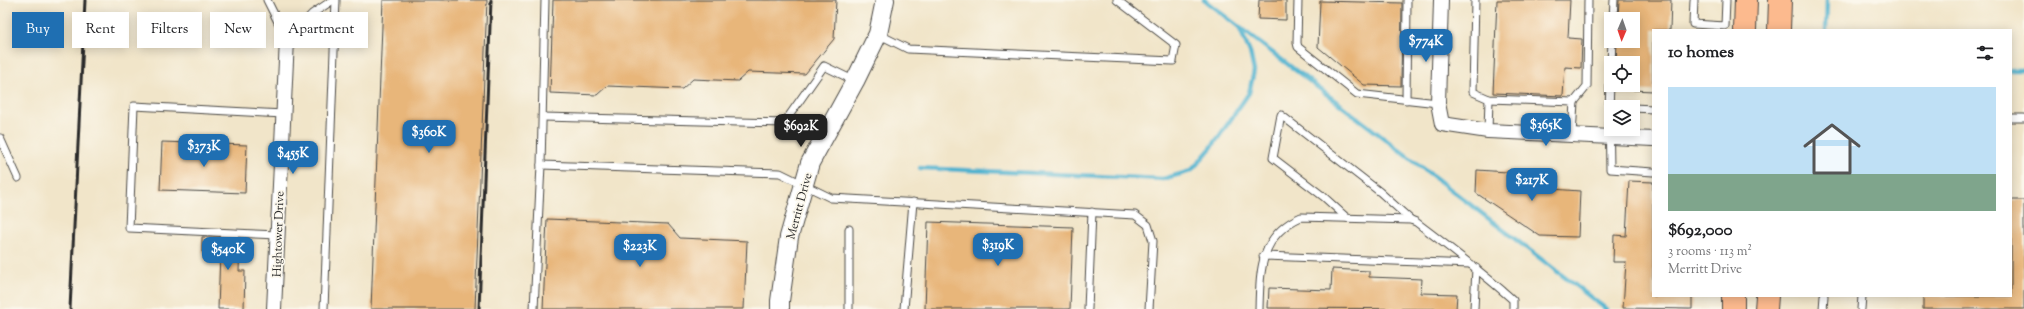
<!DOCTYPE html>
<html lang="en">
<head>
<meta charset="utf-8">
<style>
	:root { --surface:#fff; --page:#f6f6f6; --text:#202124; --muted:#757577; --line:#e0e0e0; --accent:#1f6fb2 }
	body { margin:0; font-family:"Sorts Mill Goudy",serif; background:var(--page); color:var(--text); height:100vh; display:flex; flex-direction:column; font-size:15px; white-space:nowrap }
	* { box-sizing:border-box; margin:0 }
	p { font-size:13px; color:var(--muted) }
	.icon { flex:none; width:22px; height:22px; fill:none; stroke:currentColor; stroke-width:2; stroke-linecap:round; stroke-linejoin:round }
	.map { position:relative; flex:1; overflow:hidden }
	.details { position:absolute; left:1652px; top:29px; width:360px; height:268px; display:flex; flex-direction:column; background:var(--surface); border-radius:0px; box-shadow:0 2px 10px #0003 }
	.details>* { flex:none }
	.banner { position:absolute; left:12px; top:12px; width:380px; height:36px; display:flex; gap:8px }
	.needle { width:26px; rotate:182deg }
	.fabs { position:absolute; left:1604px; top:12px; display:grid; gap:8px }
	.fabs a { display:grid; place-items:center; width:36px; height:36px; border-radius:0px; background:var(--surface); box-shadow:0 2px 10px #0003; font-size:20px }
	.price { position:absolute; translate:-50% -34px; padding:0 9px; border-radius:8px; background:var(--accent); color:#fff; font-size:13px; line-height:26px; filter:drop-shadow(0 1px 2px #0008) }
	.price::after { content:''; position:absolute; left:50%; top:24px; width:12px; height:9px; margin-left:-6px; background:inherit; clip-path:polygon(0 0,100% 0,50% 100%) }
	.price.on { background:#222; color:#fff }
	ul { padding:0; list-style:none }
	li { display:grid; align-content:center; gap:8px; height:212px; padding:0 16px }
	li+li { border-top:1px solid var(--line) }
	li span { display:grid; place-items:center; height:124px; border-radius:0px; color:#555 }
	li>.icon { margin-inline-start:auto }
	span .icon { width:72px; height:72px; fill:#fffc; stroke-width:1 }
	li b { font-size:17px }
	h2 { display:flex; justify-content:space-between; align-items:center; height:48px; padding:0 16px; font-size:17px }
	.chip { padding:0 14px; border-radius:0px; background:var(--surface); box-shadow:0 2px 10px #0003; font-size:14px; line-height:36px }
	.chip.on { background:var(--accent); color:#fff }
	.map>svg:first-child { display:block }
	.lines { fill:none; stroke-linecap:round; stroke-linejoin:round }
	.stream { stroke:#50b2cf; stroke-width:4.5 }
	.building { fill:#e8b67a }
	.service-casing { stroke:#494743; stroke-width:9 }
	.minor-casing { stroke:#494743; stroke-width:16 }
	.tertiary-casing { stroke:#494743; stroke-width:20 }
	.primary-casing { stroke:#494743; stroke-width:24 }
	.service { stroke:#fff; stroke-width:7 }
	.minor { stroke:#fff; stroke-width:14 }
	.tertiary { stroke:#fff; stroke-width:18 }
	.primary { stroke:#fcba8e; stroke-width:22 }
	.rail { stroke:#2b2b2b; stroke-width:3 }
	.labels { text-anchor:middle; stroke-width:3.5; stroke-linejoin:round; paint-order:stroke }
	.street-label { font-size:12px; fill:#2b2b2b; stroke:#fbf7ec }
</style>
</head>
<body>
<div class="map">
<svg width="2024" height="309" viewBox="0 0 2024 309">
	<rect width="100%" height="100%" fill="#fbf7ec"/>
	<filter id="ink" filterUnits="userSpaceOnUse"><feTurbulence type="fractalNoise" baseFrequency=".025" numOctaves="2"/><feDisplacementMap in="SourceGraphic" scale="8" xChannelSelector="R" yChannelSelector="G"/><feConvolveMatrix kernelMatrix="1 2 1 2 8 2 1 2 1" color-interpolation-filters="sRGB"/></filter>
	<filter id="wash" filterUnits="userSpaceOnUse"><feTurbulence type="fractalNoise" baseFrequency=".012" numOctaves="4" result="noise"/><feDisplacementMap in="SourceGraphic" scale="16" xChannelSelector="R" yChannelSelector="G"/><feGaussianBlur stdDeviation="0.9" result="paint"/><feColorMatrix in="noise" values="0 0 0 0 0 0 0 0 0 0 0 0 0 0 0 0 0 1.4 0 .05"/><feComposite in="paint" operator="in"/></filter>
	<g filter="url(#wash)">
		<rect width="100%" height="100%" fill="#f1e5c9"/>
		<g class="lines">
			<!-- stream -->
			<g class="stream">
				<polyline points="1204,0 1606,309"/>
				<polyline points="1826,30 1827,0"/>
				<polyline points="2011,70 2024,70"/>
				<polyline points="920,168 1163,179 1191,171 1211,148 1249,93 1254,71 1250,52 1239,27"/>
			</g>
		</g>
		<g id="blocks">
			<!-- building -->
			<g class="building">
				<polygon points="383,0 487,0 475,309 371,309"/>
				<polygon points="553,0 836,0 834,39 805,74 748,72 738,81 693,79 682,89 607,86 597,95 550,93"/>
				<polygon points="1259,0 1286,0 1286,20 1258,19"/>
				<polygon points="1497,0 1570,0 1568,38 1582,39 1581,68 1565,67 1563,96 1493,93"/>
				<polygon points="1619,0 1671,0 1670,30 1653,30 1653,91 1633,90 1633,63 1616,63 1617,41 1633,41 1633,19 1618,19"/>
				<polygon points="1320,1 1402,3 1401,86 1364,85 1318,47"/>
				<polygon points="162,142 247,145 245,193 160,190"/>
				<polygon points="1477,170 1552,175 1552,189 1580,191 1578,237 1540,236 1476,193"/>
				<polygon points="1629,181 1653,182 1653,296 1692,296 1692,309 1623,308 1626,262 1613,262 1614,235 1626,236"/>
				<polygon points="2011,200 2024,200 2024,309 1923,309 1923,296 2011,296"/>
				<polygon points="547,219 668,224 680,238 747,241 744,309 543,309"/>
				<polygon points="928,222 1073,227 1070,309 925,309"/>
				<polygon points="202,237 240,238 239,271 245,271 244,309 218,309 220,253 202,252"/>
				<polygon points="1332,269 1369,271 1369,277 1422,279 1421,293 1457,294 1456,309 1268,308 1269,288 1331,290"/>
			</g>
		</g>
	</g>
	<g filter="url(#ink)">
		<use href="#blocks" fill-opacity="0" stroke="#494743" stroke-width="1"/>
		<g class="lines">
			<defs>
				<g id="service">
					<polyline points="267,0 287,40 312,14 333,0"/>
					<polyline points="1298,0 1297,43 1298,47 1357,94 1438,103"/>
					<polyline points="1475,0 1473,92 1489,99 1574,102 1572,135"/>
					<polyline points="1694,0 1693,24 1725,26 1726,0"/>
					<polyline points="1613,19 1614,0"/>
					<polyline points="878,34 908,49 1173,61 1176,45 1117,0"/>
					<polyline points="1406,100 1407,0"/>
					<polyline points="1574,102 1587,86 1588,0"/>
					<polyline points="1609,108 1610,169 1653,172"/>
					<polyline points="1611,108 1609,108 1612,41"/>
					<polyline points="1633,108 1653,109"/>
					<polyline points="543,117 784,123 824,66 855,81"/>
					<polyline points="2011,118 2024,118"/>
					<polyline points="1488,131 1489,99"/>
					<polyline points="0,138 18,178"/>
					<polyline points="541,165 780,173 831,198 1135,215 1148,225 1153,241 1149,309"/>
					<polyline points="1347,218 1324,197 1273,158 1281,115 1380,192 1411,220"/>
					<polyline points="849,229 849,309"/>
					<polyline points="278,235 129,228 134,106 284,114"/>
					<polyline points="1263,256 1471,264"/>
					<polyline points="324,309 336,0"/>
					<polyline points="534,309 541,165 545,0"/>
					<polyline points="904,309 913,202"/>
					<polyline points="1088,309 1092,212"/>
					<path d="M1259,309C1260,270 1260,235 1301,217L1411,220L1416,222C1449,247 1482,272 1513,300V309"/>
					<polyline points="1474,309 1476,268"/>
					<polyline points="1823,309 1824,296"/>
					<polyline points="1861,309 1862,296"/>
				</g>
				<g id="minor">
					<polyline points="1441,0 1438,103 1442,124 1488,131 1653,139"/>
					<polyline points="274,309 287,40"/>
				</g>
				<polyline id="tertiary" points="780,309 780,301 789,237 810,163 855,81 878,34 885,0"/>
				<g id="primary">
					<polyline points="1745,30 1746,0"/>
					<polyline points="1779,30 1780,0"/>
					<polyline points="1733,309 1733,296"/>
					<polyline points="1766,309 1767,296"/>
				</g>
			</defs>
			<!-- service casing -->
			<use href="#service" class="service-casing"/>
			<!-- minor casing -->
			<use href="#minor" class="minor-casing"/>
			<!-- tertiary casing -->
			<use href="#tertiary" class="tertiary-casing"/>
			<!-- primary casing -->
			<use href="#primary" class="primary-casing"/>
			<!-- service -->
			<use href="#service" class="service"/>
			<!-- minor -->
			<use href="#minor" class="minor"/>
			<!-- tertiary -->
			<use href="#tertiary" class="tertiary"/>
			<!-- primary -->
			<use href="#primary" class="primary"/>
			<!-- rail -->
			<g class="rail">
				<polyline points="70,309 85,0"/>
				<polyline points="479,309 491,0"/>
			</g>
		</g>
	</g>
	<g class="labels">
		<!-- street labels -->
		<g class="street-label">
			<text transform="translate(799 206) rotate(-75)" y="4">Merritt Drive</text>
			<text transform="translate(278 234) rotate(-88)" y="4">Hightower Drive</text>
		</g>
	</g>
</svg>
<div class="fabs">
<a><svg class="needle" viewBox="-14 -14 28 28"><path d="M0-13l5 13h-10z" fill="#e53935"/><path d="M0 13l5-13h-10z" fill="#757577"/></svg></a>
<a><svg class="icon" aria-label="locate" viewBox="0 0 24 24"><circle cx="12" cy="12" r="6"/><path d="M12 2v4M12 18v4M2 12h4M18 12h4"/></svg></a>
<a><svg class="icon" aria-label="layers" viewBox="0 0 24 24"><path d="M12 4l9 5-9 5-9-5zM3 14l9 5 9-5"/></svg></a>
</div>
<b class="price" style="left:1426px;top:63px">$774K</b>
<b class="price" style="left:1546px;top:147px">$365K</b>
<b class="price on" style="left:801px;top:148px">$692K</b>
<b class="price" style="left:429px;top:154px">$360K</b>
<b class="price" style="left:204px;top:168px">$373K</b>
<b class="price" style="left:293px;top:175px">$455K</b>
<b class="price" style="left:1532px;top:202px">$217K</b>
<b class="price" style="left:998px;top:267px">$319K</b>
<b class="price" style="left:640px;top:268px">$223K</b>
<b class="price" style="left:228px;top:271px">$540K</b>
<div class="banner">
<a class="chip on">Buy</a>
<a class="chip">Rent</a>
<a class="chip">Filters</a>
<a class="chip">New</a>
<a class="chip">Apartment</a>
</div>
<section class="details">
<h2>10 homes<svg class="icon" aria-label="filters" viewBox="0 0 24 24"><path d="M4 7h16M4 17h16"/><circle cx="9" cy="7" r="2"/><circle cx="15" cy="17" r="2"/></svg></h2>
<ul>
<li><span style="background:linear-gradient(#bfe0f5 70%,#7fa58c 0)"><svg class="icon" aria-label="home" viewBox="0 0 24 24"><path d="M3 11l9-7 9 7M6 9v11h12V9"/></svg></span><div><b>$692,000</b><p>3 rooms · 113 m²</p><p>Merritt Drive</p></div></li>
</ul>
</section>
</div>
</body>
</html>
